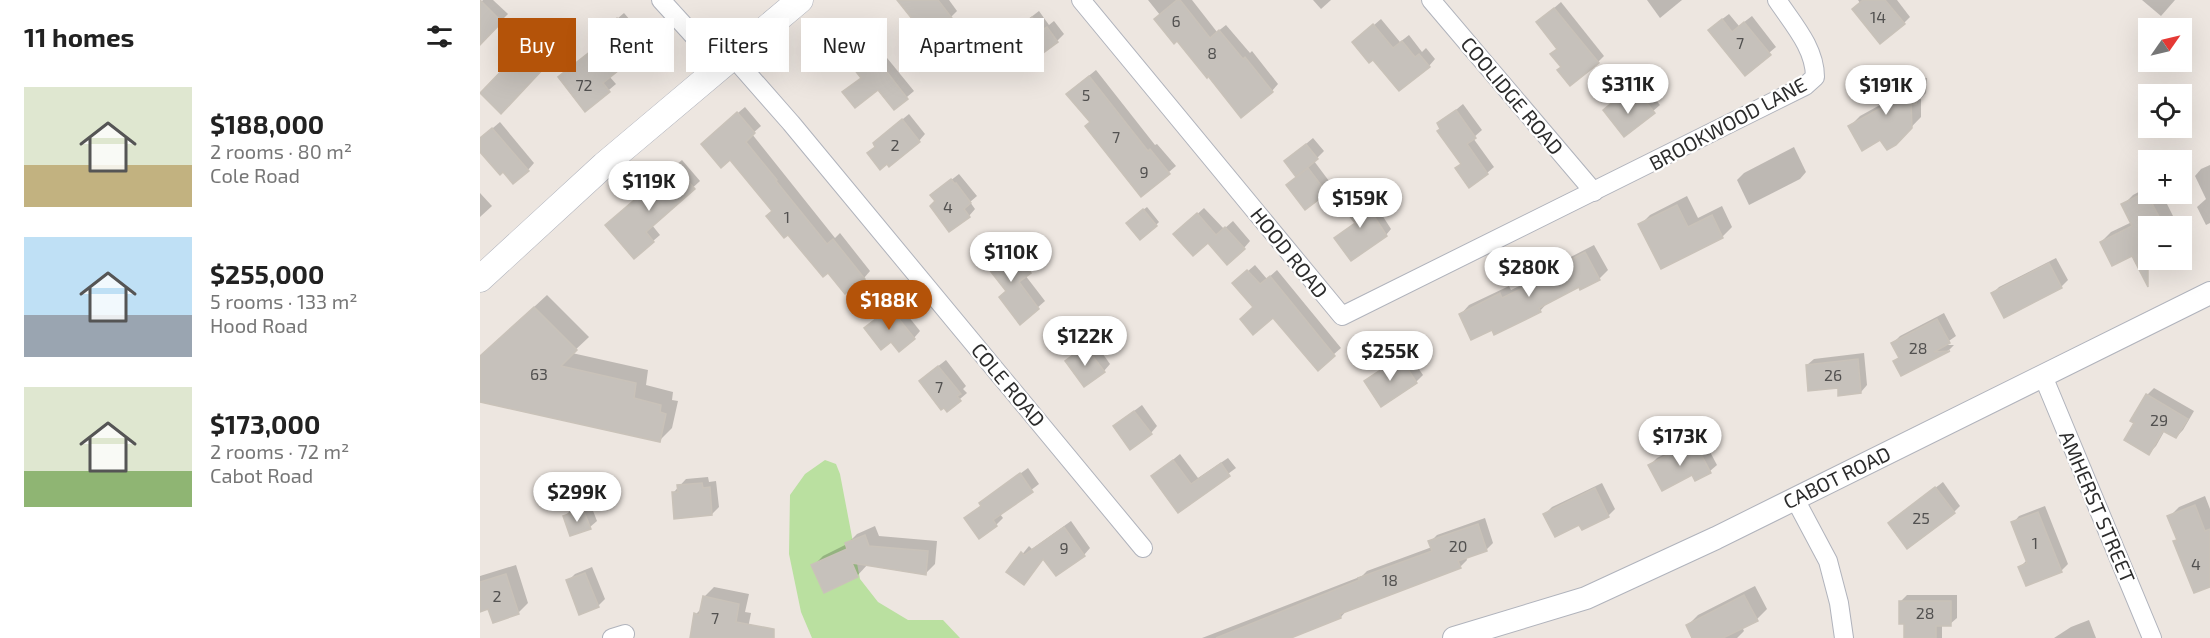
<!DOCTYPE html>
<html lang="en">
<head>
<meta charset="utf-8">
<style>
	:root { --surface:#fff; --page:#f6f6f6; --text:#222; --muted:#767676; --accent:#b45309 }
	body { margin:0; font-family:"Exo 2",sans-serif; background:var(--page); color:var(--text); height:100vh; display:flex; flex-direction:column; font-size:22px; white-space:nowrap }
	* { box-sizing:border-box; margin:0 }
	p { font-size:20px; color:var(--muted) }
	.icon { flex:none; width:33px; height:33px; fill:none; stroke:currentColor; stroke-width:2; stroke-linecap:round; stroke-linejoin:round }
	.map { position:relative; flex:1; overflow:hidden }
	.side { display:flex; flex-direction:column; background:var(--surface); width:480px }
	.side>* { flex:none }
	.hud { position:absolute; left:18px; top:18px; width:570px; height:54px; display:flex; gap:12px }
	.needle { width:39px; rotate:56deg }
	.fabs { position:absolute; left:1658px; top:18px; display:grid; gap:12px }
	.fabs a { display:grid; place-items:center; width:54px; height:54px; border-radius:0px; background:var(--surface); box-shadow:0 6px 24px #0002; font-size:30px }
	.price { position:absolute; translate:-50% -51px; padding:0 14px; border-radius:21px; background:#fff; color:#222; font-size:20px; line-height:39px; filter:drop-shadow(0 2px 3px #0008) }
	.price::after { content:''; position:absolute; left:50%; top:36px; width:18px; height:14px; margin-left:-9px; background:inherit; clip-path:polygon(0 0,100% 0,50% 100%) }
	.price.selected { background:var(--accent); color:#fff }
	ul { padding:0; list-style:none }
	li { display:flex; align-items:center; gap:18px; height:150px; padding:0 24px }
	li span { display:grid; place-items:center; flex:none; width:168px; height:120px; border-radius:0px; color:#555 }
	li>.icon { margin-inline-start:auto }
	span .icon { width:72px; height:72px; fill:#fffc; stroke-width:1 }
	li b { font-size:26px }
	h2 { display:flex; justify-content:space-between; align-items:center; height:72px; padding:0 24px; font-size:26px }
	.chip { padding:0 21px; border-radius:0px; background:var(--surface); box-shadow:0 6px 24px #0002; font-size:21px; line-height:54px }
	.chip.selected { background:var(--accent); color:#fff }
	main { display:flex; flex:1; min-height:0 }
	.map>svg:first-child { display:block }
	.green { fill:#bae0a0 }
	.shadow { fill:#0003 }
	.building { fill:#c6c1bb; stroke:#c9c2b9; stroke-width:1.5 }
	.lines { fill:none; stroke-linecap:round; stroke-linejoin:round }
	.minor-casing { stroke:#b0b3bc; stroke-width:20 }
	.tertiary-casing { stroke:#b0b3bc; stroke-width:24 }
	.secondary-casing { stroke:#b0b3bc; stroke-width:27 }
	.minor { stroke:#fff; stroke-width:18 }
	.tertiary { stroke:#fff; stroke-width:22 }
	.secondary { stroke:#fff; stroke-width:26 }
	.labels { text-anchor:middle; stroke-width:4.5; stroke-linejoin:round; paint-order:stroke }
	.number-label { font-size:16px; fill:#525150 }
	.street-label { font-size:20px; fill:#2c2c2c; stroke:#fff }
</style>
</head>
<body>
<main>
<section class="side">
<h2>11 homes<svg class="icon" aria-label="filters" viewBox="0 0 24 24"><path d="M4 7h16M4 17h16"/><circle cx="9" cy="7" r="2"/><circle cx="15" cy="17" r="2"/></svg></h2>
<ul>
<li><span style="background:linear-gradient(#dfe7d0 65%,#c2b280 0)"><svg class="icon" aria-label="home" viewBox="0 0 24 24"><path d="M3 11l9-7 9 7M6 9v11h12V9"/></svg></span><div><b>$188,000</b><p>2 rooms · 80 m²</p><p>Cole Road</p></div></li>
<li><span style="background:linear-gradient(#bfe0f5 65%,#9aa5b1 0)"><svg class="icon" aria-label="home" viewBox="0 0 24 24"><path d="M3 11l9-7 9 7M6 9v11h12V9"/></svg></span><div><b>$255,000</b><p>5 rooms · 133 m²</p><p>Hood Road</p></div></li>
<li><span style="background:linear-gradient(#dfe7d0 70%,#8fb573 0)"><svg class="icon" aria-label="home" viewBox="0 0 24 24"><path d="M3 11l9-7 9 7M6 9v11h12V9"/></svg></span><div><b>$173,000</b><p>2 rooms · 72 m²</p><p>Cabot Road</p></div></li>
</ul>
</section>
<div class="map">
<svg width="1730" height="638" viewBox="0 0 1730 638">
	<rect width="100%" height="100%" fill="#ede6e0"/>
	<!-- green -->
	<polygon class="green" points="345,460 356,464 360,474 380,579 398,602 428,620 463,620 480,638 332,638 321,612 309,554 310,495 325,474"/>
	<!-- shadow -->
	<g class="shadow">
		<polygon points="3,0 13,0 28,14 0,42 0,3"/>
		<polygon points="419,0 469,0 477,11 471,17 434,20"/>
		<polygon points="668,0 712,0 737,32 746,25 770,53 772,51 798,84 792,91 680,15"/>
		<polygon points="833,0 851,0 841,9"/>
		<polygon points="1167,0 1202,0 1180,18"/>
		<polygon points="1378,0 1417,0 1430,17 1424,23 1380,3"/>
		<polygon points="1662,0 1695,0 1681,16"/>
		<polygon points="1081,2 1124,56 1118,62 1078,48 1058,22"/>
		<polygon points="559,11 569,25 574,21 584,34 577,41 538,27"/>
		<polygon points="144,13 169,42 129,76 136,84 105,110 124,30"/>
		<polygon points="1249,14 1259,26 1272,16 1296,47 1265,73 1237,23"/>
		<polygon points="901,19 920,42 929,35 942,52 946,48 955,59 949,66 879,38"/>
		<polygon points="377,29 399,57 403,53 434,91 414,108 398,88 370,86 383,77 364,40"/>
		<polygon points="58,43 71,60 21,112 33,63"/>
		<polygon points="616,70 675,145 677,144 696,166 662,195 611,122 595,87"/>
		<polygon points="1394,74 1447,78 1446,93 1441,98 1441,117 1415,144 1370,126 1380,116 1409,100 1384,84"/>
		<polygon points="1148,91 1157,103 1170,93 1180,105 1145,135 1131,104"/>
		<polygon points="983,104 1002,130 993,138 1014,167 1007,173 982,163 959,124"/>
		<polygon points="265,107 281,126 272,134 355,238 360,233 390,271 384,278 293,211 250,158 229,137"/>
		<polygon points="429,114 445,134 439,141 397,146 401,137"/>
		<polygon points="20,122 54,163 48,170 23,170 0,149 0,139"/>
		<polygon points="833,138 844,151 834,161 852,185 825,207 818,176 806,161"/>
		<polygon points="1314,147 1326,172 1320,179 1269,205 1257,180 1264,173"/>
		<polygon points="202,160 220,181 172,225 180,235 173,241 134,218"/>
		<polygon points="1730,165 1730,223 1726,225 1717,207 1726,199 1715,176 1721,169"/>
		<polygon points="479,174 497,196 490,202 495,209 489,216 457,201 452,195"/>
		<polygon points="1668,187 1668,194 1682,194 1698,226 1668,226 1668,256 1653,254 1621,242 1631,232 1652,222 1643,205 1653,195"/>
		<polygon points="886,190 911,229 906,235 856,238 876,222 870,201"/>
		<polygon points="0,193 12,206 0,217"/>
		<polygon points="1207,196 1218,218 1242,206 1252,227 1242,237 1160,225 1170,215"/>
		<polygon points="667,207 679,222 676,225 650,220"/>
		<polygon points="724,208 744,229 753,221 770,241 764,248 728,241 702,228"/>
		<polygon points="529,237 543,256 547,253 557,265 545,275 565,301 540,323 510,252"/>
		<polygon points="1114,245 1128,270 1119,279 1099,285 1069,301 1060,311 1012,328 981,314 989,305 1029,286 1031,290 1072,270 1079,263"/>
		<polygon points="1576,258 1588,280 1581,287 1513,293 1519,287"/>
		<polygon points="775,265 787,279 797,270 861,348 838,368 793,316 775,306 761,277"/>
		<polygon points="67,295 109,337 92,353 168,370 166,385 193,392 192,400 198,401 192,428 179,441 0,400 0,357"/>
		<polygon points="417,302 440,331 434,338 411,340 393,322"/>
		<polygon points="1464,313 1476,336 1463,345 1474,345 1469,350 1422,374 1415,361 1420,356 1413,343 1420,336"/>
		<polygon points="613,340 630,364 624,371 587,361"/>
		<polygon points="927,352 943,375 936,382 886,381"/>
		<polygon points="1384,353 1387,385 1381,392 1327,365 1334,359"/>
		<polygon points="466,360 486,386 483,389 487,393 467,410 447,375"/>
		<polygon points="1674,388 1714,411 1703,430 1696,437 1685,430 1676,446 1669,453 1656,423 1652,421 1667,395"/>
		<polygon points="662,405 677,426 671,433 642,420"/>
		<polygon points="1221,435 1237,465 1230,471 1170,465 1177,458"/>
		<polygon points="700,454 718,478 748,458 756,468 698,511 673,476"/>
		<polygon points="548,468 559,484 520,514 523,518 516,525 493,512 502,505 501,503 508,497"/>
		<polygon points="228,477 229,482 236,481 239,507 232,514 193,493 206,479"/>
		<polygon points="1463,482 1480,506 1474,512 1410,523"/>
		<polygon points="1122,483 1135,509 1128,516 1100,523 1065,514 1072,507"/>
		<polygon points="1725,496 1730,509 1730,585 1694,542 1698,538 1689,517 1699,507"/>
		<polygon points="110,503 117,521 110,527 85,516 91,510"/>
		<polygon points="1565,506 1588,564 1581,571 1540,567 1547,560 1533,523 1539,516"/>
		<polygon points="1005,518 1013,543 1007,549 986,557 987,560 980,567 867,610 861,617 807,638 722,638 882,576 887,571 952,547 950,542 957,535"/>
		<polygon points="591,521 610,548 604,555 564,558 544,583 528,572 549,546 552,549"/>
		<polygon points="395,526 399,536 457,541 455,564 445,574 388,564 377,576 333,566 343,556 367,544 377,534"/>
		<polygon points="36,565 48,603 38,613 9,608 0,611 0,576"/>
		<polygon points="112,567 125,599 118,606 88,581 95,574"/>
		<polygon points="1275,586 1287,609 1277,619 1262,627 1264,631 1257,638 1214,638 1208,625 1218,615"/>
		<polygon points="234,587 269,594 265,612 271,613 266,638 211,638 216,614 222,608 224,597"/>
		<polygon points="1427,595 1477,595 1477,618 1470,624 1462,624 1462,638 1426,638 1426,623 1420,602"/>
		<polygon points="1609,620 1616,638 1574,638 1591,627"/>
	</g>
	<!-- building -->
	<g class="building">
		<polygon points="0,0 22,22 0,45"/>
		<polygon points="417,0 458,0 472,18 453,32 451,29 438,38 428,24 433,20"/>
		<polygon points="697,0 700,0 730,38 739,30 763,59 765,57 793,92 761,118 728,76 727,78 697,41 694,44 674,19"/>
		<polygon points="1383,0 1405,0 1425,24 1400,44 1372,9"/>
		<polygon points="1074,8 1119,63 1090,86 1077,70 1081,67 1070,54 1077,49 1056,22"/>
		<polygon points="552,17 562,30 567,27 578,42 551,62 529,33"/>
		<polygon points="137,18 164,50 123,83 130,92 105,112 78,77 121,43 115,36"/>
		<polygon points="1242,19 1252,32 1264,22 1291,55 1265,76 1228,30"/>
		<polygon points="893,24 913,48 922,41 935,57 939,54 950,67 919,91 893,60 889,63 872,42"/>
		<polygon points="370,34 392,62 396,58 428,99 414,110 398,90 375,108 362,92 381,78 356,46"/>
		<polygon points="52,47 66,66 21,114 0,93 27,65"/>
		<polygon points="609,76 668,151 670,149 690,174 661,197 605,126 610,122 586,94"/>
		<polygon points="1382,83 1438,87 1436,104 1431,104 1432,128 1416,145 1407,150 1400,140 1382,151 1368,126 1408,104 1408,102 1381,99"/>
		<polygon points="1140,96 1150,109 1163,98 1175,113 1144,137 1123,110"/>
		<polygon points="976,110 996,138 987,144 1008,174 989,188 975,168 981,164 957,131 960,129 957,123"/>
		<polygon points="257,112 275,133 266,142 297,180 296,181 347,244 353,239 385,279 365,294 348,273 343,277 308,235 304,238 286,216 292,211 250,160 241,168 221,144"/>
		<polygon points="422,119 440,142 409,167 407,164 400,170 387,153 395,147 393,143"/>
		<polygon points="12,128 49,171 33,184 23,172 20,175 0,152 0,138"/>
		<polygon points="826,144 838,159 816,177 804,161"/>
		<polygon points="194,166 215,189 166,232 174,242 154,259 125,225"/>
		<polygon points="828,168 847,193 825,210 806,185"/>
		<polygon points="471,179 475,184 476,183 491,203 484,209 490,217 469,232 450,206 455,201 450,195"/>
		<polygon points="1666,192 1684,226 1668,226 1668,287 1652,256 1632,266 1620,242 1652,226 1641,204"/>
		<polygon points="880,194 907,236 871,261 854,238 875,223 862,206"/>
		<polygon points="1197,205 1208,227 1232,215 1243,238 1181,269 1158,224"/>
		<polygon points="663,209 677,226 660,240 646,223"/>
		<polygon points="717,213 736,235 745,227 765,249 747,265 728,243 713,256 693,234"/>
		<polygon points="521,243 536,262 540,258 551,273 539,282 559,309 540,325 519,297 526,291 501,259"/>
		<polygon points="1105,252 1120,280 1100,290 1099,287 1059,308 1061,312 1014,335 1012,330 991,340 979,314 1020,293 1022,298 1069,275 1068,272"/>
		<polygon points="1569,263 1582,288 1524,318 1511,293"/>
		<polygon points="767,270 780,284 790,276 855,356 838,371 793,318 773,335 760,319 773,307 752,283"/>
		<polygon points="54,307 97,350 81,366 156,383 154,398 181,405 180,412 186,414 180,442 0,402 0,356"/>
		<polygon points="410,308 435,339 419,352 411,342 401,350 384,328"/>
		<polygon points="1457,319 1470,343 1454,352 1470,351 1421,376 1413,361 1419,358 1411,343"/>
		<polygon points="605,346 625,372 604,387 585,361"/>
		<polygon points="920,357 937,383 901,407 884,381"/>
		<polygon points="1378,359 1381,393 1358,396 1358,388 1328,391 1326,365"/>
		<polygon points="458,366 481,394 477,396 481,401 467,412 464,408 461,410 439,381"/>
		<polygon points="1666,394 1708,419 1696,438 1683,431 1669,455 1644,440 1654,423 1650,421"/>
		<polygon points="654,411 672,434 650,450 633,426"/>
		<polygon points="1214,441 1231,473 1215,481 1212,475 1182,491 1168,465"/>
		<polygon points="693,460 711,484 741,463 750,476 698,513 671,476"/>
		<polygon points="540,473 553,492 513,520 517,526 499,539 484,518 501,506 499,503"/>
		<polygon points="222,483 223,488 230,487 232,515 194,519 192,492 198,492 197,485"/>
		<polygon points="1455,487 1475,513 1427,549 1408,523"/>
		<polygon points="1115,488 1129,517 1102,530 1099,525 1075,537 1063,514"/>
		<polygon points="1715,505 1725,531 1730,529 1730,587 1714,593 1693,541 1697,540 1687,516"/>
		<polygon points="103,509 111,529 90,536 83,516"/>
		<polygon points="1558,512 1582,572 1546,586 1538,567 1547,563 1531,522"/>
		<polygon points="998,524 1007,551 978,561 981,568 860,614 861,618 811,638 736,638 879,580 878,578 952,551 948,541"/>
		<polygon points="584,527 605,556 576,576 563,559 544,585 526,572 541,552 544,555"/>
		<polygon points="385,535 389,546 448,551 446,575 372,563 378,577 344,593 331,565 367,549 365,543"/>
		<polygon points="105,573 119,607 99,615 86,580"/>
		<polygon points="26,574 39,614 13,623 8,609 0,612 0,582"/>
		<polygon points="1264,595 1278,621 1243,638 1212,638 1206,625"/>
		<polygon points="223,596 259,604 256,622 294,629 294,638 210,638 214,613 219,615"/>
		<polygon points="1419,601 1471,601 1471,626 1456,626 1456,638 1424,638 1424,624 1419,624"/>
	</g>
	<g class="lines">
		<defs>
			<g id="minor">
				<polyline points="181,0 242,67"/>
				<path d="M601,0L862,316L1325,86L1335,77C1335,48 1313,24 1297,0"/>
				<polyline points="951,0 1114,192"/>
				<polyline points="253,57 311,123 663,548"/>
				<polyline points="1563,376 1672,638"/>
				<polyline points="1315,499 1348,561 1359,603 1364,638"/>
				<polyline points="132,638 145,634"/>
			</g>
			<polyline id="tertiary" points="974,638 1106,598 1236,538 1730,293"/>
			<polyline id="secondary" points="0,279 124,165 320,0"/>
		</defs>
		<!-- minor casing -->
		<use href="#minor" class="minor-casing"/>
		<!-- tertiary casing -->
		<use href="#tertiary" class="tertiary-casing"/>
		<!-- secondary casing -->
		<use href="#secondary" class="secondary-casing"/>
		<!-- minor -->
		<use href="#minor" class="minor"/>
		<!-- tertiary -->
		<use href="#tertiary" class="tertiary"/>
		<!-- secondary -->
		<use href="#secondary" class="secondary"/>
	</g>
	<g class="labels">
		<!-- number labels -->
		<g class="number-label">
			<text x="1398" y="23">14</text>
			<text x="696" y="27">6</text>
			<text x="1260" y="49">7</text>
			<text x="732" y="59">8</text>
			<text x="104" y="91">72</text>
			<text x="606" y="101">5</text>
			<text x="636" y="143">7</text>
			<text x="415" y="151">2</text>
			<text x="664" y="178">9</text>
			<text x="468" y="213">4</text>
			<text x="307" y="223">1</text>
			<text x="1438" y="354">28</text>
			<text x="59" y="380">63</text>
			<text x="1353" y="381">26</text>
			<text x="459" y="393">7</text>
			<text x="1679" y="426">29</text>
			<text x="1441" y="524">25</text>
			<text x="1555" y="549">1</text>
			<text x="978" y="552">20</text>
			<text x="584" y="554">9</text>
			<text x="1716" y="570">4</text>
			<text x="910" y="586">18</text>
			<text x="17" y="602">2</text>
			<text x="1445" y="619">28</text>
			<text x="235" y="624">7</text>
		</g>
		<!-- street labels -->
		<g class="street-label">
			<text transform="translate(1032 96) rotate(50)" y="7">COOLIDGE ROAD</text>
			<text transform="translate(1248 124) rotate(-28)" y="7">BROOKWOOD LANE</text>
			<text transform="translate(809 253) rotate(51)" y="7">HOOD ROAD</text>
			<text transform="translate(528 385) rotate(50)" y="7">COLE ROAD</text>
			<text transform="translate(1357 478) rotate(-26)" y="7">CABOT ROAD</text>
			<text transform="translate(1617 507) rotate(67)" y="7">AMHERST STREET</text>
		</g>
	</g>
</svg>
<div class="fabs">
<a><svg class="needle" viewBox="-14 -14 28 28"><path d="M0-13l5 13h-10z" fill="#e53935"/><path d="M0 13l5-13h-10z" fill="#767676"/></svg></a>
<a><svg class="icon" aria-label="locate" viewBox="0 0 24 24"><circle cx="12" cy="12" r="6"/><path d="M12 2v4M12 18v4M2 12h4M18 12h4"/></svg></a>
<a>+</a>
<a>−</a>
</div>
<b class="price" style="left:1148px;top:115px">$311K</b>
<b class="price" style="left:1406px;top:116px">$191K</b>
<b class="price" style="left:169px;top:212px">$119K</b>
<b class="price" style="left:880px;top:229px">$159K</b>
<b class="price" style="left:531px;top:283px">$110K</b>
<b class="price" style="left:1049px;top:298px">$280K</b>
<b class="price selected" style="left:409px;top:331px">$188K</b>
<b class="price" style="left:605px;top:367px">$122K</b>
<b class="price" style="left:910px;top:382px">$255K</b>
<b class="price" style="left:1200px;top:467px">$173K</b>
<b class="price" style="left:97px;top:523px">$299K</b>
<div class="hud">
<a class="chip selected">Buy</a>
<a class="chip">Rent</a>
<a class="chip">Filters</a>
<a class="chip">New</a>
<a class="chip">Apartment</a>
</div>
</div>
</main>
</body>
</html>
